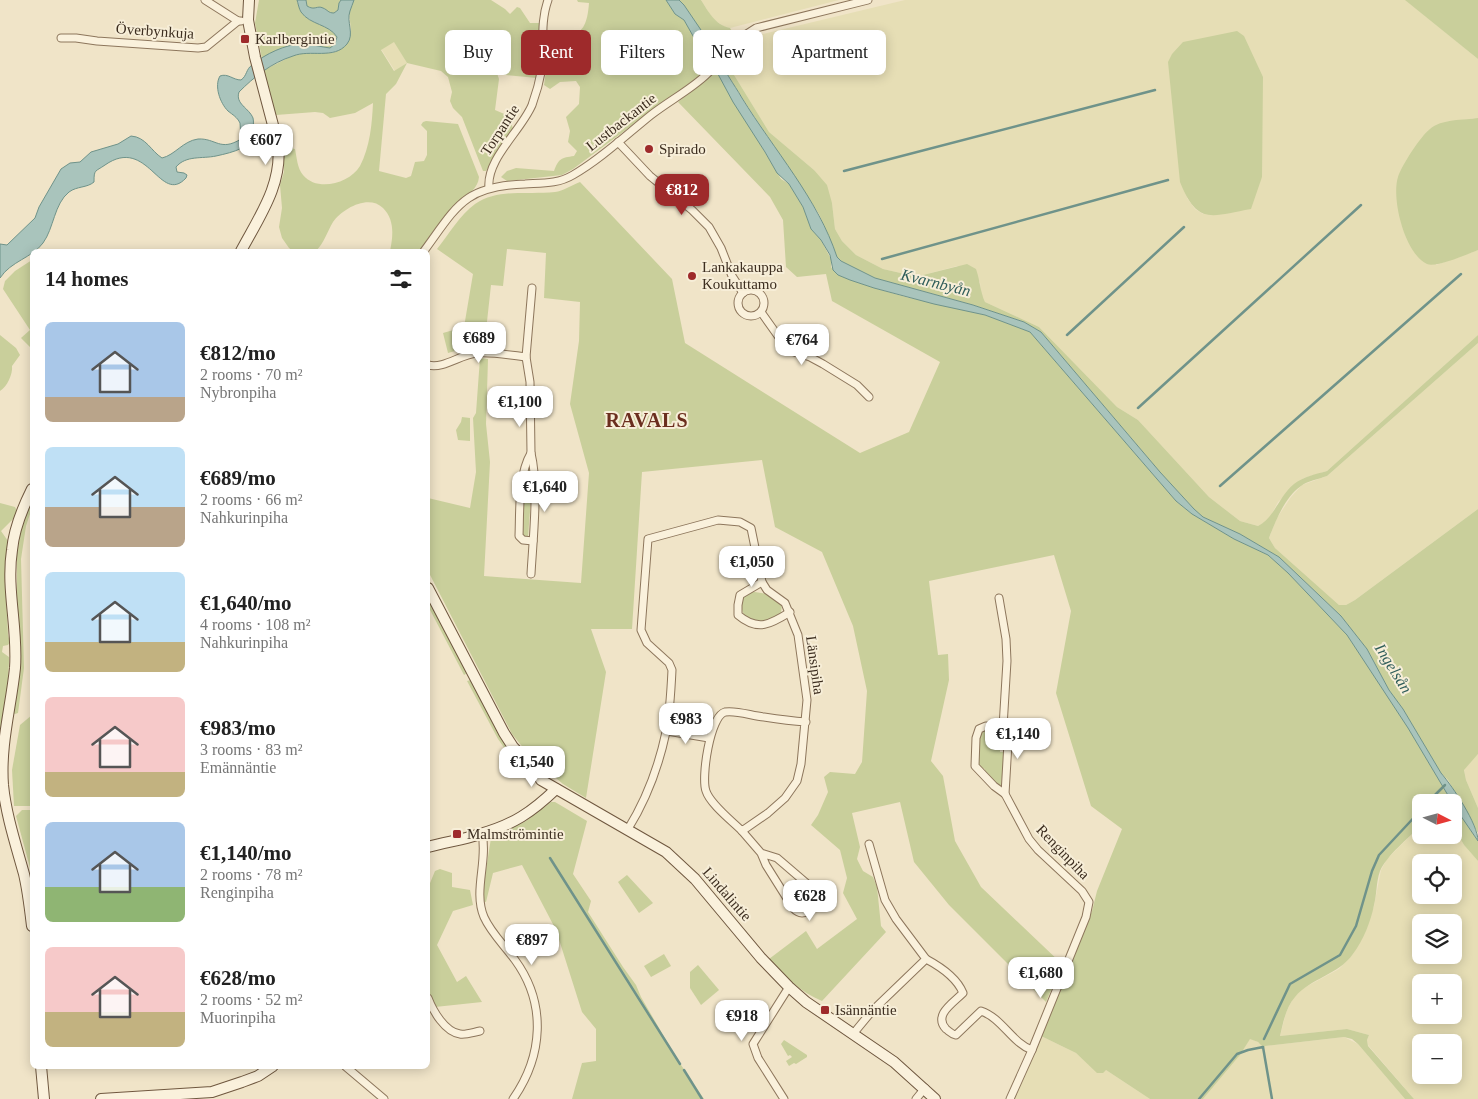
<!DOCTYPE html>
<html lang="en">
<head>
<meta charset="utf-8">
<style>
	:root { --surface:#fff; --page:#f2f2f2; --text:#222; --muted:#767676; --accent:#9e2a2b }
	body { margin:0; font-family:"Times New Roman",serif; background:var(--page); color:var(--text); height:100vh; display:flex; flex-direction:column; font-size:19px; white-space:nowrap }
	* { box-sizing:border-box; margin:0 }
	p { font-size:16px; color:var(--muted) }
	.icon { flex:none; width:28px; height:28px; fill:none; stroke:currentColor; stroke-width:2; stroke-linecap:round; stroke-linejoin:round }
	.map { position:relative; flex:1; overflow:hidden }
	.sheet { position:absolute; left:30px; top:249px; width:400px; height:820px; display:flex; flex-direction:column; background:var(--surface); border-radius:8px; box-shadow:0 2px 12px #0003 }
	.sheet>* { flex:none }
	.top-card { position:absolute; left:445px; top:30px; width:475px; height:45px; display:flex; gap:10px }
	.needle { width:32px; rotate:96deg }
	.tools { position:absolute; left:1412px; top:794px; display:grid; gap:10px }
	.tools a { display:grid; place-items:center; width:50px; height:50px; border-radius:8px; background:var(--surface); box-shadow:0 2px 12px #0003; font-size:25px }
	.price { position:absolute; translate:-50% -42px; padding:0 11px; border-radius:10px; background:#fff; color:#222; font-size:16px; line-height:32px; filter:drop-shadow(0 1px 2px #0008) }
	.price::after { content:''; position:absolute; left:50%; top:30px; width:15px; height:11px; margin-left:-8px; background:inherit; clip-path:polygon(0 0,100% 0,50% 100%) }
	.price.on { background:var(--accent); color:#fff }
	ul { padding:0; list-style:none }
	li { display:flex; align-items:center; gap:15px; height:125px; padding:0 15px }
	li span { display:grid; place-items:center; flex:none; width:140px; height:100px; border-radius:8px; color:#555 }
	li>.icon { margin-inline-start:auto }
	span .icon { width:60px; height:60px; fill:#fffc; stroke-width:1 }
	li b { font-size:21px }
	h2 { display:flex; justify-content:space-between; align-items:center; height:60px; padding:0 15px; font-size:21px }
	.tag { padding:0 18px; border-radius:8px; background:var(--surface); box-shadow:0 2px 12px #0003; font-size:18px; line-height:45px }
	.tag.on { background:var(--accent); color:#fff }
	.map>svg:first-child { display:block }
	.farmland { fill:#e6deb5; fill-rule:evenodd }
	.green { fill:#c9cf9b; fill-rule:evenodd }
	.water { fill:#a9c4bc; stroke:#6f938a }
	.lines { fill:none; stroke-linecap:round; stroke-linejoin:round }
	.stream { stroke:#6f938a; stroke-width:2.5 }
	.street-casing { stroke:#8d765c; stroke-width:9 }
	.secondary-casing { stroke:#6f573f; stroke-width:12 }
	.street { stroke:#faf1dc; stroke-width:7 }
	.secondary { stroke:#faf1dc; stroke-width:10 }
	.poi-dot { fill:#9e2a2b; stroke:#f7eed8; stroke-width:2 }
	.labels { text-anchor:middle; stroke-width:4; stroke-linejoin:round; paint-order:stroke }
	.street-label { font-size:15px; fill:#3d2e20; stroke:#f7eed8 }
	.poi-label { font-size:15px; fill:#3d2e20; stroke:#f7eed8; text-anchor:start }
	.water-label { font-size:16px; font-style:italic; fill:#2f5d5a; stroke:#f7eed8 }
	.district-label { font-size:20px; font-weight:bold; letter-spacing:1px; fill:#6b2e1e; stroke:#f7eed8 }
</style>
</head>
<body>
<div class="map">
<svg width="1478" height="1099" viewBox="0 0 1478 1099">
	<rect width="100%" height="100%" fill="#f0e4c8"/>
	<!-- farmland -->
	<g class="farmland">
		<polygon points="701,0 839,0 730,28 725,27 713,19"/>
		<path d="M905,0H1406L1478,59V118L1446,122L1436,265L1478,250V335L1327,471L1304,478L1278,502L1268,521L1258,526L1240,521L1209,497L1138,420L1117,407L1039,327L985,302L981,294L980,282L957,266L923,275L905,274L883,269L856,255L842,241L835,229L832,203L814,170L769,132L731,70L730,63L740,47L750,39L759,35ZM1262,141V177L1203,214L1195,209L1187,198Z"/>
		<polygon points="394,41 407,63 395,71 381,49"/>
		<polygon points="1478,343 1478,509 1355,600 1346,605 1339,605 1275,548 1269,538 1277,518 1291,497 1302,485 1327,476"/>
		<polygon points="1478,754 1478,808 1466,780 1464,769"/>
		<path d="M1421,825V835H1454V828L1464,845L1478,861V1099H1414L1368,1045L1367,1040L1369,1035L1347,1029L1280,1036L1286,1013L1293,998L1302,989L1339,969L1353,954L1365,932L1374,906L1381,870L1387,859ZM1421,862H1454V895H1421ZM1421,922H1454V955H1421ZM1421,982H1454V1015H1421ZM1421,1042H1454V1075H1421Z"/>
		<polygon points="1041,1036 1076,1053 1097,1072 1106,1070 1150,1099 1014,1099"/>
		<polygon points="1344,1037 1358,1044 1405,1099 1203,1099 1240,1055 1250,1038 1265,1046"/>
	</g>
	<!-- green -->
	<g class="green">
		<path d="M259,0H297C298,3 299,9 301,12C310,25 329,24 337,37L335,44L330,48C300,44 289,43 262,59L255,23Z"/>
		<path d="M306,0H341L339,3L338,10L334,13H329L320,7C314,9 312,9 307,6Z"/>
		<path d="M354,0H491L505,9L510,14L517,7L520,8L530,23H540V59L537,78L506,75L497,73L499,79L495,110L509,116L513,129L486,171H483L462,117L453,108L450,101L452,92L448,77L441,71L407,63L396,84L386,94L379,171L406,178L411,176L415,162L424,161L427,155V131L421,125L423,122L426,121L458,124L479,177C478,189 468,194 460,201C444,216 433,233 421,251H390C393,236 395,220 383,208C369,194 343,208 333,222C327,232 324,243 316,251H293L289,248L282,238L279,227L282,208L280,185L284,172V149L286,147L295,149C297,158 297,168 303,175C317,192 349,184 360,166C370,147 372,124 373,103L355,113L330,118L323,113L315,112L276,115L264,70L292,56L304,52L333,53L351,31L349,11ZM394,42L407,63L394,71L381,50Z"/>
		<path d="M577,0H666L675,14L684,20L697,43L712,64L703,73L573,169L562,175L507,181L501,177L507,171L516,168L554,171C559,158 561,158 574,156L577,151L568,142L570,131L566,117L579,104L580,87L576,81L560,82L550,89L544,85C546,74 546,59 552,50C568,27 586,46 589,3L578,2Z"/>
		<path d="M679,0H701C709,12 714,24 730,28L736,38L719,58L684,5Z"/>
		<polygon points="1405,0 1478,0 1478,59"/>
		<path d="M1237,31L1244,36L1263,77L1262,177L1251,209C1211,216 1198,226 1180,182L1168,62L1172,54L1183,42Z"/>
		<path d="M723,62L731,70L769,132L814,170L827,185L832,203L835,229L842,241L856,255L883,269L905,274L923,275L967,264L976,269C980,280 980,291 985,302L1039,327L1117,407L1138,420L1209,497L1240,521L1258,526C1275,517 1279,496 1294,484C1303,477 1316,474 1327,471L1478,335V343L1327,476C1319,479 1307,481 1301,486C1285,497 1276,520 1269,538L1275,548L1339,605H1346L1355,600L1478,509V754L1464,770L1466,780L1478,808V833L1448,780L1441,773L1403,709L1389,690L1367,649L1341,616L1279,557L1240,534L1203,517L1194,509L1160,472L1041,332L1024,322L973,305L875,278L841,261L837,257L819,214L748,107L721,64Z"/>
		<path d="M716,71L781,179L789,184L803,207L811,229L821,240L831,259V267L838,275L874,288L906,297L985,315L1030,332L1176,501L1192,514L1234,539L1268,555L1288,573L1347,635L1408,728L1452,802H1421V825C1409,838 1387,855 1380,871C1376,882 1377,894 1374,905C1371,921 1363,941 1353,954C1338,975 1311,978 1295,997C1286,1007 1283,1023 1280,1036L1347,1029L1369,1035L1367,1040L1368,1046L1414,1099H1405L1358,1044L1352,1039L1344,1037L1265,1046L1264,1048L1258,1042L1250,1039L1240,1055L1203,1099H1150L1106,1070L1103,1073H1097L1076,1053L1041,1036L1092,911L1097,891L1122,829L1091,806L1056,693L1071,611L1054,555L929,581L938,655L948,654L949,680L931,761L943,776L955,841L981,887L1062,964L1046,1002L949,905L914,862L900,802L852,813L860,847L857,859L863,871L873,877L877,887L881,926L886,932L822,1001C800,992 786,977 769,959L806,931L817,949L857,919L843,893L847,878L840,850L811,825L818,815L828,792L824,777L830,772L855,774L862,762L867,691L853,626L822,552L775,527L762,460L642,472L632,629H591L606,672L586,798L563,784L550,773L551,772L535,757L536,754L528,747L525,750L512,734L428,571V498L470,508L476,472L473,418L476,413L480,358L488,359L486,424L490,462L484,576L581,583L589,473L570,404L579,341L580,302L544,298L546,253L507,249L503,286L491,285L484,349L469,347L448,353L443,333L464,327L473,274L437,249C449,234 460,215 475,204C499,188 528,195 555,192C563,191 572,185 580,182L672,279L685,343L860,453L909,432L940,362L832,301L826,274L797,277L786,267L783,220L770,197L678,102Z"/>
		<path d="M1478,118V250C1468,254 1436,268 1427,264C1405,254 1391,199 1398,177C1402,165 1420,137 1430,129C1441,119 1464,120 1478,118Z"/>
		<polygon points="32,260 32,349 21,338 30,330 3,289 5,281 15,271"/>
		<path d="M0,335L16,348L20,355L12,366C13,374 7,387 0,391Z"/>
		<polygon points="462,417 470,418 470,441 458,440 456,430 461,422"/>
		<polygon points="527,466 532,467 532,485 528,537 521,537 523,497"/>
		<polygon points="32,499 32,508 26,526 21,559 24,668 18,713 15,714 13,713 19,639 17,602 17,553 21,531"/>
		<polygon points="0,503 15,507 17,511 15,517 1,531 8,541 5,575 8,635 10,642 8,645 3,646 2,652 9,657 9,662 7,694 0,732"/>
		<path d="M751,592C765,592 772,596 782,604L781,613C774,618 767,622 758,622C743,622 738,607 744,595Z"/>
		<polygon points="428,595 467,673 464,675 428,606"/>
		<polygon points="471,680 534,774 536,780 533,780 510,756 498,739 467,681"/>
		<polygon points="32,715 32,806 14,806 12,770 20,725"/>
		<polygon points="981,729 1000,729 1004,739 1005,748 1000,748 1000,752 1005,752 1001,785 997,785 984,771 985,769 978,767 979,735"/>
		<polygon points="551,802 555,802 587,821 573,874 591,901 588,912 623,967 636,985 641,997 677,1059 704,1099 572,1099 582,1063 596,1061 596,1029 582,1012 556,930 522,865 493,873 486,902 483,901 483,889 491,838 526,821"/>
		<polygon points="1454,806 1478,841 1478,861 1464,845 1454,828"/>
		<polygon points="22,810 32,810 32,875 16,816"/>
		<polygon points="440,869 452,873 452,887 470,890 473,905 453,911 437,945 457,982 466,976 482,1002 435,1007 428,1003 428,910 430,905 428,903 428,888 435,871"/>
		<polygon points="627,875 653,903 639,913 618,882"/>
		<polygon points="664,954 671,966 651,977 644,966"/>
		<polygon points="698,965 719,990 701,1005 690,988 690,972"/>
		<polygon points="784,1040 807,1055 807,1057 796,1064 794,1063 789,1066 786,1061 792,1057 790,1055 788,1056 781,1044"/>
	</g>
	<!-- water -->
	<g class="water">
		<path d="M297,0H306L307,6C315,11 317,5 323,8C328,10 328,13 334,13L338,10L339,3L341,0H354C353,4 351,7 350,11C346,22 355,34 347,44C334,60 310,49 293,56C271,63 254,77 239,92C235,104 249,108 253,118C254,122 253,126 253,130C253,139 251,143 242,148C234,152 225,154 216,156C202,159 186,155 176,167L177,172L184,173L187,175L186,178C160,206 148,135 105,165C95,172 94,169 94,182C87,188 77,186 69,192C54,204 54,228 43,243C32,258 11,261 0,278V244L7,245L35,218L39,207L61,169L70,163L80,162L91,152L118,144L131,136C146,137 151,151 162,158C175,155 183,141 198,139C216,138 220,152 241,139L240,123C237,117 233,115 228,111C220,103 214,86 220,76C228,73 233,80 241,80C247,76 246,69 252,65C265,54 286,44 302,44C312,44 321,47 330,48L335,44L337,37C329,24 310,25 301,12C299,9 298,3 297,0Z"/>
		<path d="M666,0H679L684,5L718,55C723,70 734,84 742,98C774,150 818,199 837,257L841,261L875,278L973,305L1024,322L1041,332L1160,472L1194,509L1203,517L1240,534L1279,557L1341,616L1367,649L1389,690L1403,709L1441,773C1453,787 1478,824 1478,841L1454,806V802H1452L1408,728L1347,635L1288,573L1268,555L1234,539L1192,514L1176,501L1030,332L985,315L934,304L874,288L850,280L838,275L833,270L830,255L821,240L811,229L803,207L789,184L777,173L765,152L733,102L712,63L697,43L684,20L675,14Z"/>
	</g>
	<g class="lines">
		<!-- stream -->
		<g class="stream">
			<polyline points="844,171 1155,90"/>
			<polyline points="882,259 1168,180"/>
			<polyline points="1067,335 1184,227"/>
			<polyline points="1138,408 1361,205"/>
			<polyline points="1220,486 1461,274"/>
			<polyline points="1428,802 1445,785"/>
			<polyline points="550,858 680,1064"/>
			<polyline points="1264,1039 1290,984 1340,955 1356,926 1372,871 1379,855 1421,810"/>
			<polyline points="684,1070 702,1099"/>
			<polyline points="1199,1099 1237,1054 1248,1050 1263,1047 1272,1099"/>
		</g>
		<defs>
			<g id="street">
				<polyline points="205,0 238,21 241,21"/>
				<polyline points="61,38 76,38 97,41 198,48 206,47 238,21"/>
				<polyline points="618,142 650,176 692,210 709,227 721,248 732,276 743,293"/>
				<path d="M489,188C486,159 521,131 532,105C536,94 540,79 542,68C544,45 540,22 548,0"/>
				<path d="M424,251C457,206 464,186 525,184C542,183 558,184 573,175C601,159 626,135 651,115C669,101 690,90 706,75C724,59 734,40 756,28L868,0"/>
				<path d="M532,288L526,357L530,382L531,453C518,475 520,511 519,536L523,540L533,541"/>
				<circle cx="751" cy="303" r="13"/>
				<polyline points="761,312 788,350 810,357 823,364 857,385 869,397"/>
				<path d="M428,365C445,369 460,354 478,353C493,352 510,355 526,357"/>
				<path d="M531,574C533,538 539,487 531,453"/>
				<path d="M762,582L740,595L738,605V615C758,632 771,624 790,612"/>
				<polyline points="999,598 1006,639 1007,661 1003,727 1007,734 1008,743 1005,794 1029,839 1038,850 1082,891 1089,902 1086,917 1032,1050 1010,1099"/>
				<polyline points="1003,727 986,726 979,729 976,738 975,766 994,786 1005,794"/>
				<polyline points="667,731 709,738"/>
				<path d="M628,829C646,800 659,765 666,732C670,712 671,691 672,670L669,663L647,643L641,630L648,539L718,520L740,522L751,528L762,582L767,590L785,603L798,635L807,700L801,764L797,781L785,798L768,813L742,831C732,821 710,804 706,791C701,778 710,716 725,712C737,710 752,716 764,717C777,719 792,721 806,722"/>
				<path d="M742,831L761,853L766,865L793,908C803,919 813,909 820,899L819,894L777,858L761,853"/>
				<path d="M482,834C488,861 473,891 484,917C491,933 505,946 515,960C547,1004 543,1056 513,1099"/>
				<path d="M926,959C941,967 957,978 963,993C953,1003 933,1015 946,1029C950,1032 951,1034 956,1035L981,1011C1002,1018 1012,1043 1032,1050"/>
				<path d="M428,998C433,1011 445,1032 460,1034C466,1035 474,1032 480,1031"/>
				<polyline points="853,1034 872,1011 926,959 896,919 885,900 869,844"/>
				<polyline points="345,1066 384,1099"/>
				<polyline points="784,1099 758,1058 753,1044 789,987"/>
				<polyline points="916,1099 925,1088"/>
			</g>
			<g id="secondary">
				<path d="M241,251C259,217 283,184 278,144L255,57L248,20L249,0"/>
				<path d="M32,489C23,507 14,529 12,550C6,589 18,628 15,668C11,707 0,745 3,785C6,815 16,845 24,874C28,891 30,909 32,926"/>
				<polyline points="428,588 504,733 513,747 535,770 541,780 666,852 695,879 761,958 789,987 806,1002 894,1062 935,1099"/>
				<path d="M428,847C445,842 463,840 480,834C513,825 532,812 556,789"/>
				<polyline points="41,1066 44,1099"/>
				<polyline points="101,1099 212,1092 242,1082 258,1076 273,1066"/>
			</g>
		</defs>
		<!-- street casing -->
		<use href="#street" class="street-casing"/>
		<!-- secondary casing -->
		<use href="#secondary" class="secondary-casing"/>
		<!-- street -->
		<use href="#street" class="street"/>
		<!-- secondary -->
		<use href="#secondary" class="secondary"/>
	</g>
	<!-- markers -->
	<g class="poi-dot">
		<rect x="240" y="34" width="10" height="10" rx="2.5"/>
		<circle cx="649" cy="149" r="5"/>
		<circle cx="692" cy="276" r="5"/>
		<rect x="452" y="829" width="10" height="10" rx="2.5"/>
		<rect x="820" y="1005" width="10" height="10" rx="2.5"/>
	</g>
	<g class="labels">
		<!-- street labels -->
		<g class="street-label">
			<text transform="translate(155 31) rotate(4)" y="5">Överbynkuja</text>
			<text transform="translate(621 122) rotate(-38)" y="5">Lustbackantie</text>
			<text transform="translate(500 130) rotate(-57)" y="5">Torpantie</text>
			<text transform="translate(815 665) rotate(82)" y="5">Länsipiha</text>
			<text transform="translate(1063 852) rotate(46)" y="5">Renginpiha</text>
			<text transform="translate(727 894) rotate(49)" y="5">Lindalintie</text>
		</g>
		<!-- poi labels -->
		<g class="poi-label">
			<text x="255" y="44">Karlbergintie</text>
			<text x="659" y="154">Spirado</text>
			<text x="702" y="272">Lankakauppa<tspan x="702" dy="17">Koukuttamo</tspan></text>
			<text x="467" y="839">Malmströmintie</text>
			<text x="835" y="1015">Isännäntie</text>
		</g>
		<!-- water labels -->
		<g class="water-label">
			<text transform="translate(936 282) rotate(14)" y="6">Kvarnbyån</text>
			<text transform="translate(1394 668) rotate(58)" y="6">Ingelsån</text>
		</g>
		<!-- district labels -->
		<g class="district-label">
			<text x="647" y="427">RAVALS</text>
		</g>
	</g>
</svg>
<div class="tools">
<a><svg class="needle" viewBox="-14 -14 28 28"><path d="M0-13l5 13h-10z" fill="#e53935"/><path d="M0 13l5-13h-10z" fill="#767676"/></svg></a>
<a><svg class="icon" aria-label="locate" viewBox="0 0 24 24"><circle cx="12" cy="12" r="6"/><path d="M12 2v4M12 18v4M2 12h4M18 12h4"/></svg></a>
<a><svg class="icon" aria-label="layers" viewBox="0 0 24 24"><path d="M12 4l9 5-9 5-9-5zM3 14l9 5 9-5"/></svg></a>
<a>+</a>
<a>−</a>
</div>
<b class="price" style="left:266px;top:166px">€607</b>
<b class="price on" style="left:682px;top:216px">€812</b>
<b class="price" style="left:479px;top:364px">€689</b>
<b class="price" style="left:802px;top:366px">€764</b>
<b class="price" style="left:520px;top:428px">€1,100</b>
<b class="price" style="left:545px;top:513px">€1,640</b>
<b class="price" style="left:752px;top:588px">€1,050</b>
<b class="price" style="left:686px;top:745px">€983</b>
<b class="price" style="left:1018px;top:760px">€1,140</b>
<b class="price" style="left:532px;top:788px">€1,540</b>
<b class="price" style="left:810px;top:922px">€628</b>
<b class="price" style="left:532px;top:966px">€897</b>
<b class="price" style="left:1041px;top:999px">€1,680</b>
<b class="price" style="left:742px;top:1042px">€918</b>
<div class="top-card">
<a class="tag">Buy</a>
<a class="tag on">Rent</a>
<a class="tag">Filters</a>
<a class="tag">New</a>
<a class="tag">Apartment</a>
</div>
<section class="sheet">
<h2>14 homes<svg class="icon" aria-label="filters" viewBox="0 0 24 24"><path d="M4 7h16M4 17h16"/><circle cx="9" cy="7" r="2"/><circle cx="15" cy="17" r="2"/></svg></h2>
<ul>
<li><span style="background:linear-gradient(#a9c7e8 75%,#b9a48a 0)"><svg class="icon" aria-label="home" viewBox="0 0 24 24"><path d="M3 11l9-7 9 7M6 9v11h12V9"/></svg></span><div><b>€812/mo</b><p>2 rooms · 70 m²</p><p>Nybronpiha</p></div></li>
<li><span style="background:linear-gradient(#bfe0f5 60%,#b9a48a 0)"><svg class="icon" aria-label="home" viewBox="0 0 24 24"><path d="M3 11l9-7 9 7M6 9v11h12V9"/></svg></span><div><b>€689/mo</b><p>2 rooms · 66 m²</p><p>Nahkurinpiha</p></div></li>
<li><span style="background:linear-gradient(#bfe0f5 70%,#c2b280 0)"><svg class="icon" aria-label="home" viewBox="0 0 24 24"><path d="M3 11l9-7 9 7M6 9v11h12V9"/></svg></span><div><b>€1,640/mo</b><p>4 rooms · 108 m²</p><p>Nahkurinpiha</p></div></li>
<li><span style="background:linear-gradient(#f6c9c9 75%,#c2b280 0)"><svg class="icon" aria-label="home" viewBox="0 0 24 24"><path d="M3 11l9-7 9 7M6 9v11h12V9"/></svg></span><div><b>€983/mo</b><p>3 rooms · 83 m²</p><p>Emännäntie</p></div></li>
<li><span style="background:linear-gradient(#a9c7e8 65%,#8fb573 0)"><svg class="icon" aria-label="home" viewBox="0 0 24 24"><path d="M3 11l9-7 9 7M6 9v11h12V9"/></svg></span><div><b>€1,140/mo</b><p>2 rooms · 78 m²</p><p>Renginpiha</p></div></li>
<li><span style="background:linear-gradient(#f6c9c9 65%,#c2b280 0)"><svg class="icon" aria-label="home" viewBox="0 0 24 24"><path d="M3 11l9-7 9 7M6 9v11h12V9"/></svg></span><div><b>€628/mo</b><p>2 rooms · 52 m²</p><p>Muorinpiha</p></div></li>
</ul>
</section>
</div>
</body>
</html>
